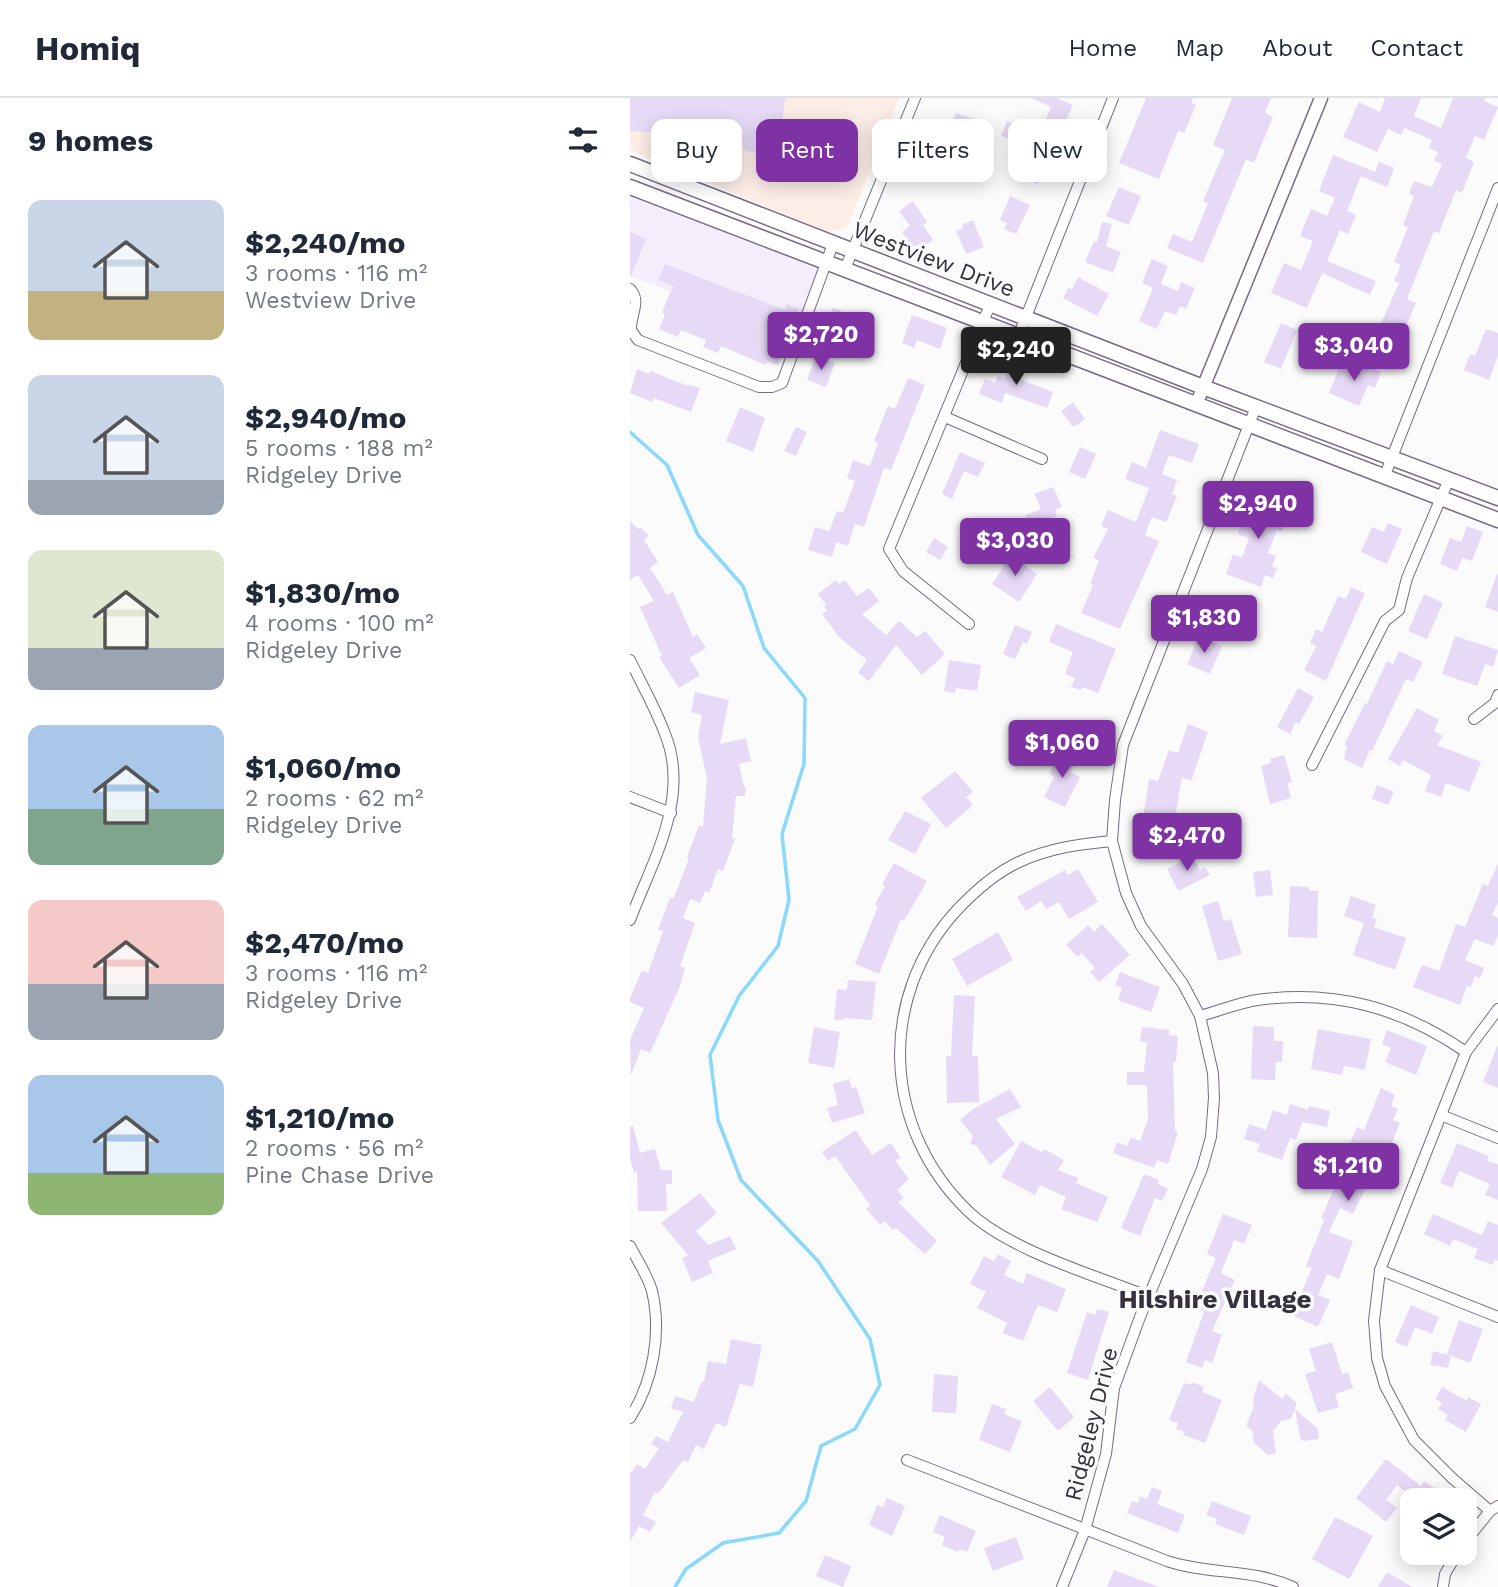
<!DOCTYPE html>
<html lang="en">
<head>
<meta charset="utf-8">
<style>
	:root { --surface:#fff; --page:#f6f6f7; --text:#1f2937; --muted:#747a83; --line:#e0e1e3; --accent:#7f32a4 }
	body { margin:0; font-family:"Work Sans",sans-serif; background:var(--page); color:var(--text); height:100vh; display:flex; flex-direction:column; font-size:26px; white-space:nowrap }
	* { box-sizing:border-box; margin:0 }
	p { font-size:23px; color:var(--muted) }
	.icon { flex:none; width:38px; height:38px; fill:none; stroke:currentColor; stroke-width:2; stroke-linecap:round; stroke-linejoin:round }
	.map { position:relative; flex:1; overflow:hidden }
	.side { display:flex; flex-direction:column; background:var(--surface); width:630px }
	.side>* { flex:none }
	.top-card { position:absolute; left:21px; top:21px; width:665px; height:63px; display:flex; gap:14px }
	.fabs { position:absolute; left:770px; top:1390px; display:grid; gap:14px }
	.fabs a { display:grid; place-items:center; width:77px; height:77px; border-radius:14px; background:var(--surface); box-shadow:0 4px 18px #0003; font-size:35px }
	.price { position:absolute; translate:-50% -60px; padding:0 16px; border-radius:7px; background:var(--accent); color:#fff; font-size:23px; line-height:46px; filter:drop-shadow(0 2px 4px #0008) }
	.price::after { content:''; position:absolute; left:50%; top:42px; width:21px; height:16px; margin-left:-10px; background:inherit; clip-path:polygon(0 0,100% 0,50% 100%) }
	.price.on { background:#222; color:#fff }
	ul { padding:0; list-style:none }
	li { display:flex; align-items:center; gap:21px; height:175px; padding:0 28px }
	li span { display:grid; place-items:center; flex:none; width:196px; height:140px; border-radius:14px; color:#555 }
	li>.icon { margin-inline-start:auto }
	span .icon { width:84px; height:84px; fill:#fffc; stroke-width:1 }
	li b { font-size:30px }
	h2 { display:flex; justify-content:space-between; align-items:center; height:84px; padding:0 28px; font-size:30px }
	.chip { padding:0 24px; border-radius:14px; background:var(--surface); box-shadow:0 4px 18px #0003; font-size:24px; line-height:63px }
	.chip.on { background:var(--accent); color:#fff }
	header { display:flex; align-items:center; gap:42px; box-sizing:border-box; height:98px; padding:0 35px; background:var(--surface); border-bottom:2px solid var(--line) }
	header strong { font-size:33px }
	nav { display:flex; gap:38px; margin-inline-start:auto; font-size:24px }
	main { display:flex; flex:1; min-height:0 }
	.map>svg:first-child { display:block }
	.built { fill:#f4eefc }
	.education { fill:#fcede7 }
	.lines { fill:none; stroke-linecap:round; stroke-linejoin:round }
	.stream { stroke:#89d9fc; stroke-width:3.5 }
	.building { fill:#e7daf7 }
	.minor-casing { stroke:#776b84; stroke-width:12 }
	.tertiary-casing { stroke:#776b84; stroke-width:15 }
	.secondary-casing { stroke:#776b84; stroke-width:17 }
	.minor { stroke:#fff; stroke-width:10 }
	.tertiary { stroke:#fff; stroke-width:12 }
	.secondary { stroke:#fff; stroke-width:14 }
	.labels { text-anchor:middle; stroke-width:7; stroke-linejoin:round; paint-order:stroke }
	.street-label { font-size:23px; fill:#36313c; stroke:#fbfbfb }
	.quarter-label { font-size:26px; font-weight:bold; fill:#36313c; stroke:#fbfbfb }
</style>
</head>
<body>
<header>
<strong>Homiq</strong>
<nav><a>Home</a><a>Map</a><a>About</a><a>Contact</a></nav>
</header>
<main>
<section class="side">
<h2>9 homes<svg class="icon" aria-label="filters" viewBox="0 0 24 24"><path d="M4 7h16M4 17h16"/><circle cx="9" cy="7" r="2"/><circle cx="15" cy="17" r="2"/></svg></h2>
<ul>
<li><span style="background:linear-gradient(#c9d6e8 65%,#c2b280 0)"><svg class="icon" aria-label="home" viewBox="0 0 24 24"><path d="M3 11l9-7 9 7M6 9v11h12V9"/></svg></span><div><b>$2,240/mo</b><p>3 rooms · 116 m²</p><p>Westview Drive</p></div></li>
<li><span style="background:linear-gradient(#c9d6e8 75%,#9aa5b1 0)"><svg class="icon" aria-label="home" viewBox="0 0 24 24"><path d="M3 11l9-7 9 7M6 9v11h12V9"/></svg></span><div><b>$2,940/mo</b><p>5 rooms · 188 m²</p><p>Ridgeley Drive</p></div></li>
<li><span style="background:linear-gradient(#dfe7d0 70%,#9aa5b1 0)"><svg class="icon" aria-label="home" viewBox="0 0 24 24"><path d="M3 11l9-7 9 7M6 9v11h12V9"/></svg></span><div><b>$1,830/mo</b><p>4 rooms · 100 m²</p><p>Ridgeley Drive</p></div></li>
<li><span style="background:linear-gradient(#a9c7e8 60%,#7fa58c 0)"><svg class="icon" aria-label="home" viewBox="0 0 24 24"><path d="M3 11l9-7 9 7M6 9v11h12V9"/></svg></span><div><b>$1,060/mo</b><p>2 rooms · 62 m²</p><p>Ridgeley Drive</p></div></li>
<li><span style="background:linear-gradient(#f6c9c9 60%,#9aa5b1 0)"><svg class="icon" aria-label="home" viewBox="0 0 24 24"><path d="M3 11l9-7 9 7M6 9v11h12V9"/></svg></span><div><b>$2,470/mo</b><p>3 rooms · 116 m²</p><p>Ridgeley Drive</p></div></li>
<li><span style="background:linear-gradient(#a9c7e8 70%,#8fb573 0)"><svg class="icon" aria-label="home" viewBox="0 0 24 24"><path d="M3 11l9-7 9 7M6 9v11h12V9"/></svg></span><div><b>$1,210/mo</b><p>2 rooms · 56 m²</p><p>Pine Chase Drive</p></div></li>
</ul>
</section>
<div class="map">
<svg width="868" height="1489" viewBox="0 0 868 1489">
	<rect width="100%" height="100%" fill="#fbfbfb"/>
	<!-- built -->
	<polygon class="built" points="0,96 191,170 163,242 0,178"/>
	<!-- education -->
	<polygon class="education" points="0,0 269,0 217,130 197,134 0,52"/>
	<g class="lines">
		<!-- stream -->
		<polyline class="stream" points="0,334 37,367 68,437 113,488 134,550 175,600 174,666 152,736 159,802 148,848 109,898 80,957 88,1022 111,1082 188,1163 240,1241 250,1287 225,1331 191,1348 176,1403 149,1435 93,1445 56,1471 45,1489"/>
	</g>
	<!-- building -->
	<g class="building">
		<polygon points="0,0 155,0 148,59 116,53 106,39 0,33"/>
		<polygon points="401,0 427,0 443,7 432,31 415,23 421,9"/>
		<polygon points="516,0 563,0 561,5 566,7 554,35 548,33 529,81 489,65"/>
		<polygon points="602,0 641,0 635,15 643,19 624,65 616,61 573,165 537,150 543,136 562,144 578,105 573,103 595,52 583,47"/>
		<polygon points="755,0 791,0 784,18 811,30 823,0 855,0 854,3 868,9 854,42 845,38 836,60 844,64 832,95 826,92 809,135 804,133 777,201 786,205 767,249 745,239 769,185 764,183 771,167 764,164 778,129 773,127 784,98 779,96 784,83 802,89 812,66 804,63 808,54 799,50 802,42 774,30 771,37 758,31 747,54 713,39 729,4 750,14"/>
		<polygon points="326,15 344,21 335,47 316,41"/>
		<polygon points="377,23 394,30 388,44 371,38"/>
		<polygon points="400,47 419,54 408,86 389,79"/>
		<polygon points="703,57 745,74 749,64 764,70 757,89 731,78 717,113 726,117 718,136 710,132 697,163 746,183 740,197 692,175 677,210 641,195 654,165 671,172 683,143 670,138 681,111 697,118 705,100 689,93"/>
		<polygon points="489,89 511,98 499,127 476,118"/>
		<polygon points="380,98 400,107 386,136 374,131 377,125 370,122"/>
		<polygon points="283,103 297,124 293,127 303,142 286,154 272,134 280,128 269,113"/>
		<polygon points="343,122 354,149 336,156 326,133 333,130 332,127"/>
		<polygon points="472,124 482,126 476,148 491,154 483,175 455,164 464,143 467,144"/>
		<polygon points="0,134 16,141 1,178 0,178"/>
		<polygon points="522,161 538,168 531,186 548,193 551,184 565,190 556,211 550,208 546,217 535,213 527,231 509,223 523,190 512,185"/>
		<polygon points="35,166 155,212 156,206 169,211 164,222 155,219 147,241 157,245 148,267 137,263 136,267 91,248 88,255 73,249 76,242 51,232 48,239 29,231 35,216 32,214 43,188 28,182"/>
		<polygon points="448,179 479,196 467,218 433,200 438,190 442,191"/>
		<polygon points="203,210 224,218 212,248 188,238 193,224 197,225"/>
		<polygon points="282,217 317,230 310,251 287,242 284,250 272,245"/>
		<polygon points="651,225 667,232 651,271 634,264"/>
		<polygon points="856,231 868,235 868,258 859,282 834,272 840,256 845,258"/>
		<polygon points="186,258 205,265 196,289 177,282"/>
		<polygon points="384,258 397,263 390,281 423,294 417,310 375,295 372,305 349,296 355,281 365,285 368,278 375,280"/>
		<polygon points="727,264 751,274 745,290 738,287 729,308 699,295 709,270 722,276"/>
		<polygon points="7,271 19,276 21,273 57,288 57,286 70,290 61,314 24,300 22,304 0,295"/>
		<polygon points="278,280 295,287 261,372 254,370 234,429 225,426 218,448 206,444 202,459 178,452 185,429 199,433 207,413 213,415 225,383 217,380 223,362 240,368 248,345 244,343 258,308 265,311"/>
		<polygon points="443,304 455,321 445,328 442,328 431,313"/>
		<polygon points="110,309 135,320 123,354 96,343"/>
		<polygon points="166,329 177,334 166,358 154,353"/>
		<polygon points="530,332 569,346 562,365 539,357 532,376 547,382 542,396 547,398 536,424 522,419 515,437 529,443 490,531 451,515 463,487 460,486 469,462 463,460 478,431 471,428 478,412 506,424 519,390 495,381 502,364 516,370"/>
		<polygon points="450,349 466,356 455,381 439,374"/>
		<polygon points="330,354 355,365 348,379 334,373 322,401 312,396"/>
		<polygon points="423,389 432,409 425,412 427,418 400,429 395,418 411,411 404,396"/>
		<polygon points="623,397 660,411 651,434 647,432 638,455 646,458 642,469 647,470 643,480 635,477 631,489 596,476 603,456 612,460 619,440 608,436"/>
		<polygon points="0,423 8,431 11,429 19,438 14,442 28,464 20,470 37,497 43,494 63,539 67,536 76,550 59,560 70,577 49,590 29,559 32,558 10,509 24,503 8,477 0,482"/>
		<polygon points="758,425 772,431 757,466 731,454 742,429 754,434"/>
		<polygon points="837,428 853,434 842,463 832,460 827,473 810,466 820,440 831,444"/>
		<polygon points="304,440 318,449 310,462 296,454"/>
		<polygon points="384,453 395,461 392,465 407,476 389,504 362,486"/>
		<polygon points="867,476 868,476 868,514 855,509"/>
		<polygon points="206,482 209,486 215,482 227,498 239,490 249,503 232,516 256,537 269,523 287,539 295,533 315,556 292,577 266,547 239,583 228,575 237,562 210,540 192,516 197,513 194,509 196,507 188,496"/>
		<polygon points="721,489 735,495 696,583 674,572 686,548 680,545 686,531 692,534 708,498 716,501"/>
		<polygon points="794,496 813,505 797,541 778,533"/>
		<polygon points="426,526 486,551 468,595 452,589 451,592 441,589 445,580 435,576 443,554 419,544"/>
		<polygon points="385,527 402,534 397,546 393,544 385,561 373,556"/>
		<polygon points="569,538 592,548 580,576 557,566"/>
		<polygon points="825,538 868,552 863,569 855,566 847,588 812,576"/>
		<polygon points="769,553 793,564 783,584 776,581 742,653 740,652 732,670 714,661 717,648 714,647 735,605 737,606 757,563 763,566"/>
		<polygon points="319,562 351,567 347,593 326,590 325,595 314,593"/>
		<polygon points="668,590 684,599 669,626 666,624 660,636 647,629"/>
		<polygon points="65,594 99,602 90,646 116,640 121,663 109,666 114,689 116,689 115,698 106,698 102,740 105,741 93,773 88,771 79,795 75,793 70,805 60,801 53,820 65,825 50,868 55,870 50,888 20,955 11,951 1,977 0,942 14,910 0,904 0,900 12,872 18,875 33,833 28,832 40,799 44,800 59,760 57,759 69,727 73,729 77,681 68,639 72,617 61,614"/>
		<polygon points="787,610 809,622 804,633 813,638 807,647 851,664 839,694 816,685 811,699 795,693 801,677 773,662 770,668 758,661"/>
		<polygon points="558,626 578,634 561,683 552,679 543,733 512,728 519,681 528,683 539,652 548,655"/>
		<polygon points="431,653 447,661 440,674 450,679 435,709 414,699 424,679 419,676"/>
		<polygon points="654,657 662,684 657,685 661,700 640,706 631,668 641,665 640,661"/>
		<polygon points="325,673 343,694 336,699 343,707 316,730 291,700"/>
		<polygon points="747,687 764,694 758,707 742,701"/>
		<polygon points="275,713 301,726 285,756 258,742"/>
		<polygon points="563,758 570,772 575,769 580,777 548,793 537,771"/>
		<polygon points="264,765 297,783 274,823 271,821 249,876 225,866 248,808 245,806 255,788 252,786"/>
		<polygon points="868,765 868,805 862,817 868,820 868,838 863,848 845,841 835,862 854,870 850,880 845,878 841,889 837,888 830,907 783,889 792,867 809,873 826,826 835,829 853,786 858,788"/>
		<polygon points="448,771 468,804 439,821 429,804 416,811 411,803 396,813 387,799 435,772 438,777"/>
		<polygon points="640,772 643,797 626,799 623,774"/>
		<polygon points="660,788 679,789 679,793 688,793 687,840 658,839"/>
		<polygon points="721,798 746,807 742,820 747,821 744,829 776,840 765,872 723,857 734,825 714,818"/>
		<polygon points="588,803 594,823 601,821 612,856 588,863 572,808"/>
		<polygon points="472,826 500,857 469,884 460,874 465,870 452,855 448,859 436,847 458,827 464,834"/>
		<polygon points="368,834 383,862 337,888 322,861"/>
		<polygon points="490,874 530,889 521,914 488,902 492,890 485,887"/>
		<polygon points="218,882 246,884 242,922 214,920 214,922 204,922 207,891 217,892"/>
		<polygon points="324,897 345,898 342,958 348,958 349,1004 317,1005 316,958 321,958"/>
		<polygon points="623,928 644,929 644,943 653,943 652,964 646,964 645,982 621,981"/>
		<polygon points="184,929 210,934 204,970 178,965"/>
		<polygon points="512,929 539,932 539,937 548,938 546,964 543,964 545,1033 548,1034 538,1066 527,1062 524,1070 483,1055 487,1044 497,1048 501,1039 510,1043 518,1022 517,987 497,987 497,974 514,974 517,944 510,944"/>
		<polygon points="688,931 741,941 735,972 714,968 712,977 681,971"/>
		<polygon points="757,932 797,948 786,977 755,964 761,950 752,946"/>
		<polygon points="867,948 868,948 868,990 853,984"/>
		<polygon points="219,981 222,990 226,989 235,1015 202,1025 197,1010 208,1007 203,986"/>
		<polygon points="751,990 765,997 761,1008 768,1011 763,1022 770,1025 745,1087 739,1084 723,1116 710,1110 699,1134 723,1143 709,1181 697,1176 688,1197 700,1202 688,1229 662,1217 682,1170 676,1168 694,1122 691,1120 716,1065 712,1063 727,1029 734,1032"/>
		<polygon points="380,991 391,1009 366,1021 385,1046 360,1067 346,1047 340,1046 343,1038 330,1022 343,1011"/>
		<polygon points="660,1006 678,1012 679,1008 700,1013 697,1029 672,1024 666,1042 660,1040 652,1062 627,1053 630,1046 614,1041 619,1026 636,1032 643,1012 657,1017"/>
		<polygon points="3,1028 10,1055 25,1051 31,1072 42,1072 42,1086 36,1086 37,1113 8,1113 7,1074 4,1075 0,1060 0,1029"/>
		<polygon points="226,1032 242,1057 261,1045 271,1060 265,1063 279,1081 267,1092 274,1100 268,1104 307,1143 295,1156 266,1130 263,1132 255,1123 250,1127 236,1111 240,1107 205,1058 198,1063 192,1054"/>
		<polygon points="391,1043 412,1054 414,1051 434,1062 428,1072 448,1080 446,1085 478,1099 467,1124 431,1111 436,1099 410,1087 405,1097 371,1079"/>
		<polygon points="827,1045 859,1058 857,1063 868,1066 868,1102 855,1097 860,1086 829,1073 822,1090 810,1085"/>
		<polygon points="514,1076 529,1082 528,1086 538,1091 532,1103 525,1100 510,1138 491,1130"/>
		<polygon points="70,1095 87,1115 66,1133 78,1147 100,1138 106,1151 78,1163 83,1175 62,1184 52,1160 58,1157 31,1125"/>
		<polygon points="593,1116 622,1127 614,1146 604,1142 591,1175 605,1182 582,1233 592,1237 582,1265 575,1262 572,1270 556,1264 574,1214 557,1206 562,1194 570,1197 586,1160 577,1156"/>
		<polygon points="803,1116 852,1137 858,1123 868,1127 868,1163 865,1161 863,1167 844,1160 848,1151 823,1141 820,1148 794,1136"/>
		<polygon points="368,1156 381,1163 374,1177 393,1186 397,1175 436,1191 427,1214 408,1207 393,1243 373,1235 377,1225 347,1210 356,1194 340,1186 354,1158 364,1163"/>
		<polygon points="781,1207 809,1219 802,1236 785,1229 777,1249 765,1244"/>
		<polygon points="467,1211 479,1214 458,1282 437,1275 457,1214 465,1217"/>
		<polygon points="829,1222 853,1231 840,1265 817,1256"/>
		<polygon points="101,1241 132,1247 123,1289 110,1286 96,1329 86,1325 74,1351 66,1347 58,1364 53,1362 28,1396 25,1394 13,1417 26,1424 20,1434 9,1428 0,1444 0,1376 7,1366 15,1371 29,1350 21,1346 26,1338 38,1344 53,1314 41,1310 45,1298 64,1304 72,1283 74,1284 78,1263 96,1266"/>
		<polygon points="702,1244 712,1276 718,1274 723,1290 705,1296 709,1309 688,1315 675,1276 686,1273 679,1251"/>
		<polygon points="803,1253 821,1258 818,1270 800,1267"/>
		<polygon points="304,1276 328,1278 326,1315 302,1314"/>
		<polygon points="629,1282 652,1301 656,1296 667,1305 661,1321 651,1323 643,1333 646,1355 638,1357 624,1345 622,1332 616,1328 624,1308 623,1301"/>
		<polygon points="562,1284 574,1289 572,1294 592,1302 575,1345 553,1337 555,1334 546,1331 548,1325 539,1322 554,1285 561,1287"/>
		<polygon points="420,1289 444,1319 428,1333 403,1303"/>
		<polygon points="812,1289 837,1303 838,1299 851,1306 836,1334 815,1322 818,1317 808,1311 812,1305 805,1301"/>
		<polygon points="362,1306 376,1311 374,1316 392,1323 380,1354 349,1342"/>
		<polygon points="665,1311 688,1331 689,1341 674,1343 670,1340"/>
		<polygon points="756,1361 791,1388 794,1383 823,1402 786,1402 767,1387 756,1402 767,1410 756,1424 726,1400"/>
		<polygon points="522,1389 532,1393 527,1406 555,1417 548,1435 497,1415 502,1403 508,1405 510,1398 517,1401"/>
		<polygon points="257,1400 275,1408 262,1438 239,1427 247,1407 253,1409"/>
		<polygon points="582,1403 621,1418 614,1437 585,1426 587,1421 576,1417"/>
		<polygon points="310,1417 346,1433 337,1454 330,1451 328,1454 312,1447 315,1439 303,1434"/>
		<polygon points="705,1419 743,1438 719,1481 682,1461"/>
		<polygon points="386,1439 394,1461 363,1473 354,1450"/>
		<polygon points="195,1457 221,1468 213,1489 186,1478"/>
		<polygon points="484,1472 527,1488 527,1489 477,1489"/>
		<polygon points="757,1474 782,1489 748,1489"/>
	</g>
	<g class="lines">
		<defs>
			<g id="minor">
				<polyline points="215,171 285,0"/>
				<path d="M0,191C12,203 0,217 1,232L8,242L129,289H142L152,285L203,146"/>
				<polyline points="388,239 483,0"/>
				<polyline points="315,319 412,361"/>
				<polyline points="755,377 868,90"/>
				<polyline points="339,526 273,473 259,451 360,207"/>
				<path d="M0,562C12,587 26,611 35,636C61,699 22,764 0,822"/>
				<polyline points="844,621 865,605 868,597"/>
				<polyline points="682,667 755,523 769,512 777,480 819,381"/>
				<polyline points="0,699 41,715"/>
				<path d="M482,743C450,746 419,750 389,764C365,775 345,793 327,812C246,900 253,1031 338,1113C378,1152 467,1178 520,1199"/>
				<path d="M570,918C589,913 608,905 627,902C705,891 772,910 836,954"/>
				<polyline points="811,1017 868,1040"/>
				<path d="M0,1148C7,1162 18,1178 22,1193C32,1235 23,1284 0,1320"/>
				<polyline points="750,1172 868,1219"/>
				<path d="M277,1362L537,1463C579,1477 621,1470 663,1489"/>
				<polyline points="860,1413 822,1380 784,1342 755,1288 747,1260 744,1223 750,1172 811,1017 836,954 868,911"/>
				<polyline points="835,1444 860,1413 868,1408"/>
				<polyline points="432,1489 455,1432 476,1356 484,1290 510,1219 572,1071 581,1039 584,1000 583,975 570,918 553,886 511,828 496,795 482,743 485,702 493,647 626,309"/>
				<polyline points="813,1489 815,1476 828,1454"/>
			</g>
			<polyline id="tertiary" points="566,307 691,0"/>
			<g id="secondary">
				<polyline points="0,66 573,289 868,400"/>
				<polyline points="0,89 868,422"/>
			</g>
		</defs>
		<!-- minor casing -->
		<use href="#minor" class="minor-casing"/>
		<!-- tertiary casing -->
		<use href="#tertiary" class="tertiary-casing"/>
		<!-- secondary casing -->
		<use href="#secondary" class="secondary-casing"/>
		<!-- minor -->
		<use href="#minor" class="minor"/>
		<!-- tertiary -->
		<use href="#tertiary" class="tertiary"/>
		<!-- secondary -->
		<use href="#secondary" class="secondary"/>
	</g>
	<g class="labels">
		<!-- street labels -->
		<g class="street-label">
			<text transform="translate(304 161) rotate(21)" y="8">Westview Drive</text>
			<text transform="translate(461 1326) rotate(-76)" y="8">Ridgeley Drive</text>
		</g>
		<!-- quarter labels -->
		<g class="quarter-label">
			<text x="585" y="1210">Hilshire Village</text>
		</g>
	</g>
</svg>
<div class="fabs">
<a><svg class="icon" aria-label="layers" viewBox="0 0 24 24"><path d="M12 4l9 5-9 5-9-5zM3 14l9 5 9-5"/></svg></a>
</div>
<b class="price" style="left:191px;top:274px">$2,720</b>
<b class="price" style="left:724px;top:285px">$3,040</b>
<b class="price on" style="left:386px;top:289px">$2,240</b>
<b class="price" style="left:628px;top:443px">$2,940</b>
<b class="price" style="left:385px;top:480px">$3,030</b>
<b class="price" style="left:574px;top:557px">$1,830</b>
<b class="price" style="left:432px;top:682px">$1,060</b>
<b class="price" style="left:557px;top:775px">$2,470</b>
<b class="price" style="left:718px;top:1105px">$1,210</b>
<div class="top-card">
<a class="chip">Buy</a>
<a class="chip on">Rent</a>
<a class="chip">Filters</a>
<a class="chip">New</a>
</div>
</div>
</main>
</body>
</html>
